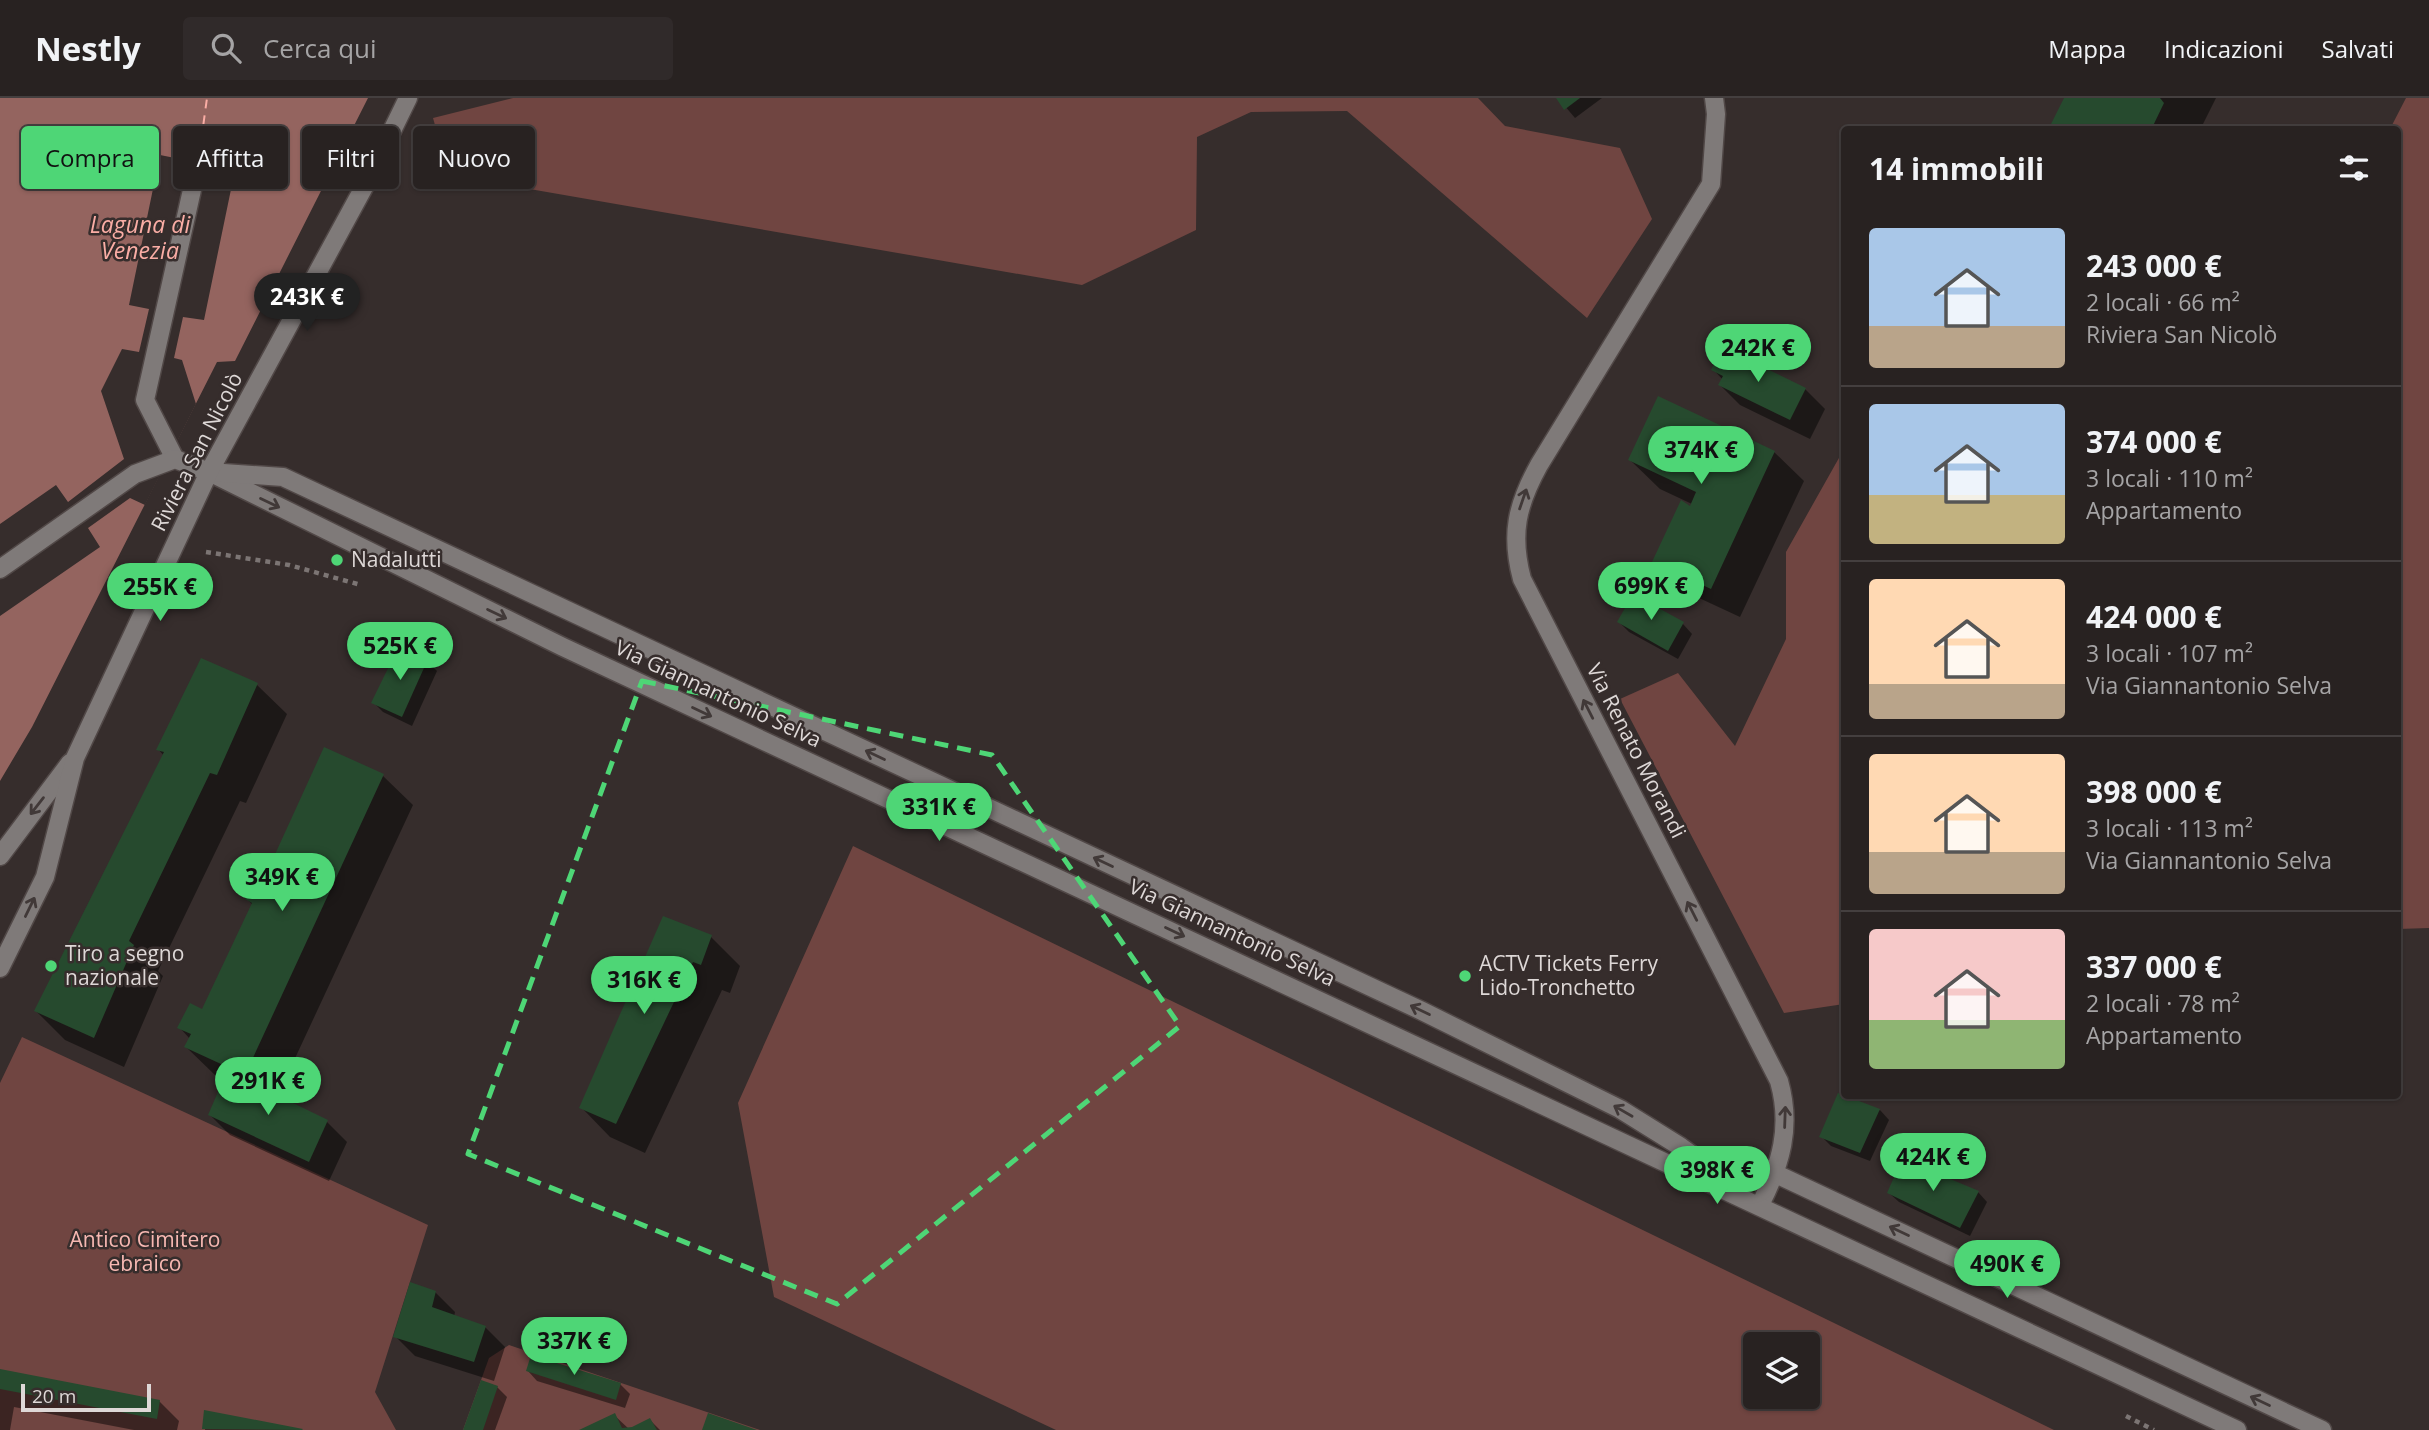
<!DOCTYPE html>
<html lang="it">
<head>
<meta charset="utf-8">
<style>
	:root { --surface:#282221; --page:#302a2a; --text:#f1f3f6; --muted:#a5a4a5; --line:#443f3f; --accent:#4ed676 }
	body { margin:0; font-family:"Open Sans",sans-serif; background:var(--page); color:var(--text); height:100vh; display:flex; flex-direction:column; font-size:26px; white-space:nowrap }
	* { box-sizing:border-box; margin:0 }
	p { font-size:23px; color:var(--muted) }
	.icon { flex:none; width:38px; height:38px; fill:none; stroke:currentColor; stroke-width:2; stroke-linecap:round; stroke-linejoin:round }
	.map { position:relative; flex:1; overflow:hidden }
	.sheet { position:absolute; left:1841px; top:28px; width:560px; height:973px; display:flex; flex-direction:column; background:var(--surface); border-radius:7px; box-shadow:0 2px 5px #0004,0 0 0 2px var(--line) }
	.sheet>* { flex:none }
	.top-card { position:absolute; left:21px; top:28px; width:665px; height:63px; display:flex; gap:14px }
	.controls { position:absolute; left:1743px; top:1234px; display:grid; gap:14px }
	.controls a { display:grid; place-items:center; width:77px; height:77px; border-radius:7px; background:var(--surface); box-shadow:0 2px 5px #0004,0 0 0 2px var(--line); font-size:35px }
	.scale { position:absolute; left:21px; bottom:18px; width:130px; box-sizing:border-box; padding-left:7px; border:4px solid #ded8d7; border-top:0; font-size:19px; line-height:24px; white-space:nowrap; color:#ded8d7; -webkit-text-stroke:5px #362d2c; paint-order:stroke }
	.price { position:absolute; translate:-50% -60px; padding:0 16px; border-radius:24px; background:var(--accent); color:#111; font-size:23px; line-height:46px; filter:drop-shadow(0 2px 4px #0008) }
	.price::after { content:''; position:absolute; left:50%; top:42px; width:21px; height:16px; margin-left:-10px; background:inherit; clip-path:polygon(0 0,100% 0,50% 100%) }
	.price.selected { background:#222; color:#fff }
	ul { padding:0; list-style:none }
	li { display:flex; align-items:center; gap:21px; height:175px; padding:0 28px }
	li+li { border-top:2px solid var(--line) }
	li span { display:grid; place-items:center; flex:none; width:196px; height:140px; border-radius:7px; color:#555 }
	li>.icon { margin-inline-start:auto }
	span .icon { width:84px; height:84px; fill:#fffc; stroke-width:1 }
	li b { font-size:30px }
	h2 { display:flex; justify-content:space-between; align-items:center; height:84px; padding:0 28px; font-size:30px }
	.pill { padding:0 24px; border-radius:7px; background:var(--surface); box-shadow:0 2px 5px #0004,0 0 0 2px var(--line); font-size:24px; line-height:63px }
	.pill.selected { background:var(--accent); color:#111 }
	header { display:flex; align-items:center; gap:42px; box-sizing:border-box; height:98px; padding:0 35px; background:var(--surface); border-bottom:2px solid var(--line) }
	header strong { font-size:33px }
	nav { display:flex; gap:38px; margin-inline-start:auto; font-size:24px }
	.search { width:490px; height:63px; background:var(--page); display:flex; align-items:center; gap:18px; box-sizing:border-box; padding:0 24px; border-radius:7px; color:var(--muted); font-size:26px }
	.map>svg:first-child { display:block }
	.green { fill:#704541; fill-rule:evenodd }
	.water { fill:#94645f }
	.pier { fill:#362d2c }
	.shadow { fill:#0007 }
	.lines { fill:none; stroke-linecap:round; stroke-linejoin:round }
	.ferry { stroke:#faada5; stroke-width:2; stroke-dasharray:9 7; stroke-linecap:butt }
	.building { fill:#264a2e }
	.minor-casing { stroke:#514847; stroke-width:21 }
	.path { stroke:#7c7574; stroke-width:4.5; stroke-dasharray:5 5; stroke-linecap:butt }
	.minor { stroke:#7f7a79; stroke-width:18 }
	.oneway { stroke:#413938 }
	.marked { fill:none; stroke:#4ed676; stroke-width:5; stroke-dasharray:14 9; stroke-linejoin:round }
	.poi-dot { fill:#4ed676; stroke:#362d2c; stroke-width:2.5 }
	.labels { text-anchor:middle; stroke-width:5; stroke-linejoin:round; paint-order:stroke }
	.street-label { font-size:21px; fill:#ded8d7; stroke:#362d2c }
	.poi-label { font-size:21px; fill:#ded8d7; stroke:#362d2c; text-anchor:start }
	.park-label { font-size:21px; fill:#f7b8b2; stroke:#362d2c }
	.water-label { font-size:23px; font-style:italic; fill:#faada5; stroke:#362d2c }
</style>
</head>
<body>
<header>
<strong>Nestly</strong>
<div class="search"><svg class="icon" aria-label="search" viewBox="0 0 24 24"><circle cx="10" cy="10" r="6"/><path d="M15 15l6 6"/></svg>Cerca qui</div>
<nav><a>Mappa</a><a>Indicazioni</a><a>Salvati</a></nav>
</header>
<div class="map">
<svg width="2429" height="1332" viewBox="0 0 2429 1332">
	<rect width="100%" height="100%" fill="#362d2c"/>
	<!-- green -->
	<g class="green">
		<polygon points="513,0 1478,0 1505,28 1620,50 1652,121 1587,220 1347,13 1251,14 1197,39 1196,132 1082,187 449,77 433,20"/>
		<polygon points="2406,0 2429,0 2429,830 2398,831 2398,32 2390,31"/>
		<polygon points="1844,351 1844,906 1784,915 1620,601 1678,575 1735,648 1786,541 1786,454"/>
		<path d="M853,748L2054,1332H1056L774,1199L738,1005ZM1755,1246H1808V1298H1755Z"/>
		<polygon points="22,939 428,1127 375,1294 396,1332 0,1332 0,985"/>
		<polygon points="509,1247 760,1332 463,1332 489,1260"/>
	</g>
	<!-- water -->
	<polygon class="water" points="0,0 368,0 235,263 217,264 32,629 0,683"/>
	<!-- pier -->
	<polygon class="pier" points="160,57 235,72 204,222 183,219 174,260 182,262 196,306 145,407 130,400 88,430 100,449 0,518 0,426 56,387 68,404 124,361 101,293 122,251 139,254 149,211 129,207"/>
	<!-- shadow -->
	<g class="shadow">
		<polygon points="1558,0 1602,0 1575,20"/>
		<polygon points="2067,0 2216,0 2200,32 2051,32"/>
		<polygon points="1713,271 1805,291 1825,311 1810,341 1740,307 1720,287 1723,282"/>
		<polygon points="1774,354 1804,383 1740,519 1684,493 1654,463 1692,406 1660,391 1630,362"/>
		<polygon points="1619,524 1683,526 1692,536 1678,561 1629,534"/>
		<polygon points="427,563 437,573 412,628 383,614 373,604"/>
		<polygon points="257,587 287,616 246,705 240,703 158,873 163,878 124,969 65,942 36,913 164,658 158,651"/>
		<polygon points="325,651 383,678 413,707 277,999 327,1024 347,1044 329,1083 230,1037 210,1017 225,982 216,978 186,949 190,941 180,930 203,913 253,807 247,801 262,790"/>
		<polygon points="711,839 740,868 730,895 722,892 645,1055 610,1039 581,1009"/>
		<polygon points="1957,998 1978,998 1961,1001"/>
		<polygon points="1880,1012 1889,1022 1870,1063 1831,1048 1821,1038"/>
		<polygon points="1978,1094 1987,1104 1970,1138 1899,1104 1889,1095"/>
		<polygon points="435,1194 455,1214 454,1219 485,1229 505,1249 494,1283 415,1258 395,1238"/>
		<polygon points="0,1273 159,1303 179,1323 177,1332 134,1332 14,1309 10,1332 0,1332"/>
		<polygon points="528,1273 620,1286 630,1296 625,1310 537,1283"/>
		<polygon points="497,1289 507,1299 495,1332 465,1332"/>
		<polygon points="206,1314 300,1332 205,1332"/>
		<polygon points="614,1317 629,1331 650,1322 660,1332 583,1332"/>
	</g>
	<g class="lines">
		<!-- ferry -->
		<polyline class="ferry" points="199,58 207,0"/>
	</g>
	<!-- building -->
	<g class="building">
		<polygon points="1556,0 1580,0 1564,12"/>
		<polygon points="2064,0 2160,0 2164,5 2151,32 2048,32"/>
		<polygon points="1722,249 1806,290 1790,322 1718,287 1723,278 1711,272"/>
		<polygon points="1658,298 1775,353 1711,491 1652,464 1681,402 1690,408 1696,394 1628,362"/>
		<polygon points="1633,496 1684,524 1668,553 1617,524"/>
		<polygon points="399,548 428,561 402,619 371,605"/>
		<polygon points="201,560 258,585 217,677 210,675 129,843 134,847 94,940 34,913 164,654 156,652"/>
		<polygon points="324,649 384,676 245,977 184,949 191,936 177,930 190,905 202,911 252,805 245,801 253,784 261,787"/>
		<polygon points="663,818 712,837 701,867 693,864 616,1026 579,1010"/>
		<polygon points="227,973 328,1022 309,1064 208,1017"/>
		<polygon points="1838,995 1880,1011 1860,1055 1819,1039"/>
		<polygon points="1902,1061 1979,1093 1960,1130 1887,1095"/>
		<polygon points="410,1184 436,1193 432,1209 486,1228 474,1264 393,1239"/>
		<polygon points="531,1257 621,1285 616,1302 526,1273"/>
		<polygon points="0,1271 160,1302 157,1321 0,1291"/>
		<polygon points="481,1282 498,1288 483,1332 463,1332"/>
		<polygon points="204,1312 303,1331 302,1332 202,1331"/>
		<polygon points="615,1315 622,1330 632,1329 650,1320 657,1332 579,1332"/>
		<polygon points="708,1315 757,1332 702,1332"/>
	</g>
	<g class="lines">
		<defs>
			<g id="minor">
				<path d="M1714,0L1716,16L1711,86L1539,367C1517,407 1510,436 1522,481L1779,983C1792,1029 1781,1066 1760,1107"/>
				<polyline points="175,361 145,302 198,65"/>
				<polyline points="209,374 563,549 2237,1332"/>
				<polyline points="0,471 135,376 175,361 209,374 283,379 1422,913 1620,1011 1681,1049 1727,1082"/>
				<polyline points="0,758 70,665"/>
				<polyline points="0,870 45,779 75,660 209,374 370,78 408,0"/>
				<polyline points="1776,1076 2322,1332"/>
			</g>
		</defs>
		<!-- minor casing -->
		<use href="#minor" class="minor-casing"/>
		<!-- path -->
		<g class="path">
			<polyline points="206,454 289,467 361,487"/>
			<polyline points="2126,1318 2154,1332"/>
		</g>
		<!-- minor -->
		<use href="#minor" class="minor"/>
	</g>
	<!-- one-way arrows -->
	<defs><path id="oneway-shaft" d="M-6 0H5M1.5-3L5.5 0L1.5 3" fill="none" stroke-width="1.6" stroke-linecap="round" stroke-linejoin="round" transform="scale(1.75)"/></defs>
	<g class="oneway">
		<use href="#oneway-shaft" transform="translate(1523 401) rotate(-71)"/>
		<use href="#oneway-shaft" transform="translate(270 405) rotate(26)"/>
		<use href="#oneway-shaft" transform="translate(497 516) rotate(26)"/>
		<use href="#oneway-shaft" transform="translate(1588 611) rotate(-117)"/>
		<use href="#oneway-shaft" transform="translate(702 614) rotate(25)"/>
		<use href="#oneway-shaft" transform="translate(875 657) rotate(-155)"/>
		<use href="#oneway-shaft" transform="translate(37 708) rotate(128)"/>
		<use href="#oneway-shaft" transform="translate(1103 764) rotate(-155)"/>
		<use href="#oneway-shaft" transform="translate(30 809) rotate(-64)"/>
		<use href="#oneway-shaft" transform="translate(1692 813) rotate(-117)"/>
		<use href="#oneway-shaft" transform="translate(1175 834) rotate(25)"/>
		<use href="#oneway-shaft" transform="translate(1420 912) rotate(-154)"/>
		<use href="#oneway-shaft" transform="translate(1623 1013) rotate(-150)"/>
		<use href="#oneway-shaft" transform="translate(1785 1019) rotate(-88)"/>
		<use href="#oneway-shaft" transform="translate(1899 1133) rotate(-155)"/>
		<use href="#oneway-shaft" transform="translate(2260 1303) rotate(-155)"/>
	</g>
	<!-- marked area -->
	<path class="marked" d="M642,583L992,657L1180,928L837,1206L468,1056Z"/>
	<!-- markers -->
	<g class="poi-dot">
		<circle cx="337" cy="462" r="7"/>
		<circle cx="51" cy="868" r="7"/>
		<circle cx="1465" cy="878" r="7"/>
	</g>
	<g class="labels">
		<!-- street labels -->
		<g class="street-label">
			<text transform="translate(197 354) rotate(-63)" y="7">Riviera San Nicolò</text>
			<text transform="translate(718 596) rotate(25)" y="7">Via Giannantonio Selva</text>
			<text transform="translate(1636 653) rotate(63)" y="7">Via Renato Morandi</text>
			<text transform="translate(1232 835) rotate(25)" y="7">Via Giannantonio Selva</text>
		</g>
		<!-- poi labels -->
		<g class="poi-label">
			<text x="351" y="469">Nadalutti</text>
			<text x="65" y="863">Tiro a segno<tspan x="65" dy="24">nazionale</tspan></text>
			<text x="1479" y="873">ACTV Tickets Ferry<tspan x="1479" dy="24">Lido-Tronchetto</tspan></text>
		</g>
		<!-- park labels -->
		<g class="park-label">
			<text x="145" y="1149">Antico Cimitero<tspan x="145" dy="24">ebraico</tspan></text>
		</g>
		<!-- water labels -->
		<g class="water-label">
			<text x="140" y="135">Laguna di<tspan x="140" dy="26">Venezia</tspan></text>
		</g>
	</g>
</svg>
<div class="controls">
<a><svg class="icon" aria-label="layers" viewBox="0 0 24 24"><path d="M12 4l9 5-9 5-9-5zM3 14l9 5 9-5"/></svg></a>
</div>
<div class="scale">20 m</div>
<b class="price selected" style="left:307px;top:235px">243K €</b>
<b class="price" style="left:1758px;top:286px">242K €</b>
<b class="price" style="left:1701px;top:388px">374K €</b>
<b class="price" style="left:1651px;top:524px">699K €</b>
<b class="price" style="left:160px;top:525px">255K €</b>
<b class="price" style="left:400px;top:584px">525K €</b>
<b class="price" style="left:939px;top:745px">331K €</b>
<b class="price" style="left:282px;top:815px">349K €</b>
<b class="price" style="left:644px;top:918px">316K €</b>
<b class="price" style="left:268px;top:1019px">291K €</b>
<b class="price" style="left:1933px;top:1095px">424K €</b>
<b class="price" style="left:1717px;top:1108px">398K €</b>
<b class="price" style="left:2007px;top:1202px">490K €</b>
<b class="price" style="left:574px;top:1279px">337K €</b>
<div class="top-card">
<a class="pill selected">Compra</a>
<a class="pill">Affitta</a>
<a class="pill">Filtri</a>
<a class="pill">Nuovo</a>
</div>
<section class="sheet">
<h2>14 immobili<svg class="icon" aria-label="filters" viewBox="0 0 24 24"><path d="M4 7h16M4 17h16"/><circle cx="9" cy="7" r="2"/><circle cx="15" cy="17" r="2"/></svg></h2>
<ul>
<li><span style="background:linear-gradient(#a9c7e8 70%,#b9a48a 0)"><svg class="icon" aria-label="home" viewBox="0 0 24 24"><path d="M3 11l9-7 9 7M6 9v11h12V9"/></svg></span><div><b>243 000 €</b><p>2 locali · 66 m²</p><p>Riviera San Nicolò</p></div></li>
<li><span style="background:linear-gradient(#a9c7e8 65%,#c2b280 0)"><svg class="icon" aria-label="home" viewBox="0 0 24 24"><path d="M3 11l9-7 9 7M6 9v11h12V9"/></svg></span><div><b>374 000 €</b><p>3 locali · 110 m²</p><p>Appartamento</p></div></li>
<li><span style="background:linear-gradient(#ffd9b3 75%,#b9a48a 0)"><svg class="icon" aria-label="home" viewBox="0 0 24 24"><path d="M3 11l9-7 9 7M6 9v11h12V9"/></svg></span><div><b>424 000 €</b><p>3 locali · 107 m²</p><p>Via Giannantonio Selva</p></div></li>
<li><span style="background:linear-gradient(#ffd9b3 70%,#b9a48a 0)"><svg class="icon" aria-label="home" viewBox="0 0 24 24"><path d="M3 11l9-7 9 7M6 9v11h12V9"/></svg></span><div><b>398 000 €</b><p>3 locali · 113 m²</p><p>Via Giannantonio Selva</p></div></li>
<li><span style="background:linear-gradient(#f6c9c9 65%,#8fb573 0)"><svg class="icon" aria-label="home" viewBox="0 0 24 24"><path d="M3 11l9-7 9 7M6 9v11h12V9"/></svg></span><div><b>337 000 €</b><p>2 locali · 78 m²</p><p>Appartamento</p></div></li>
</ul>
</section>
</div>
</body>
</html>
